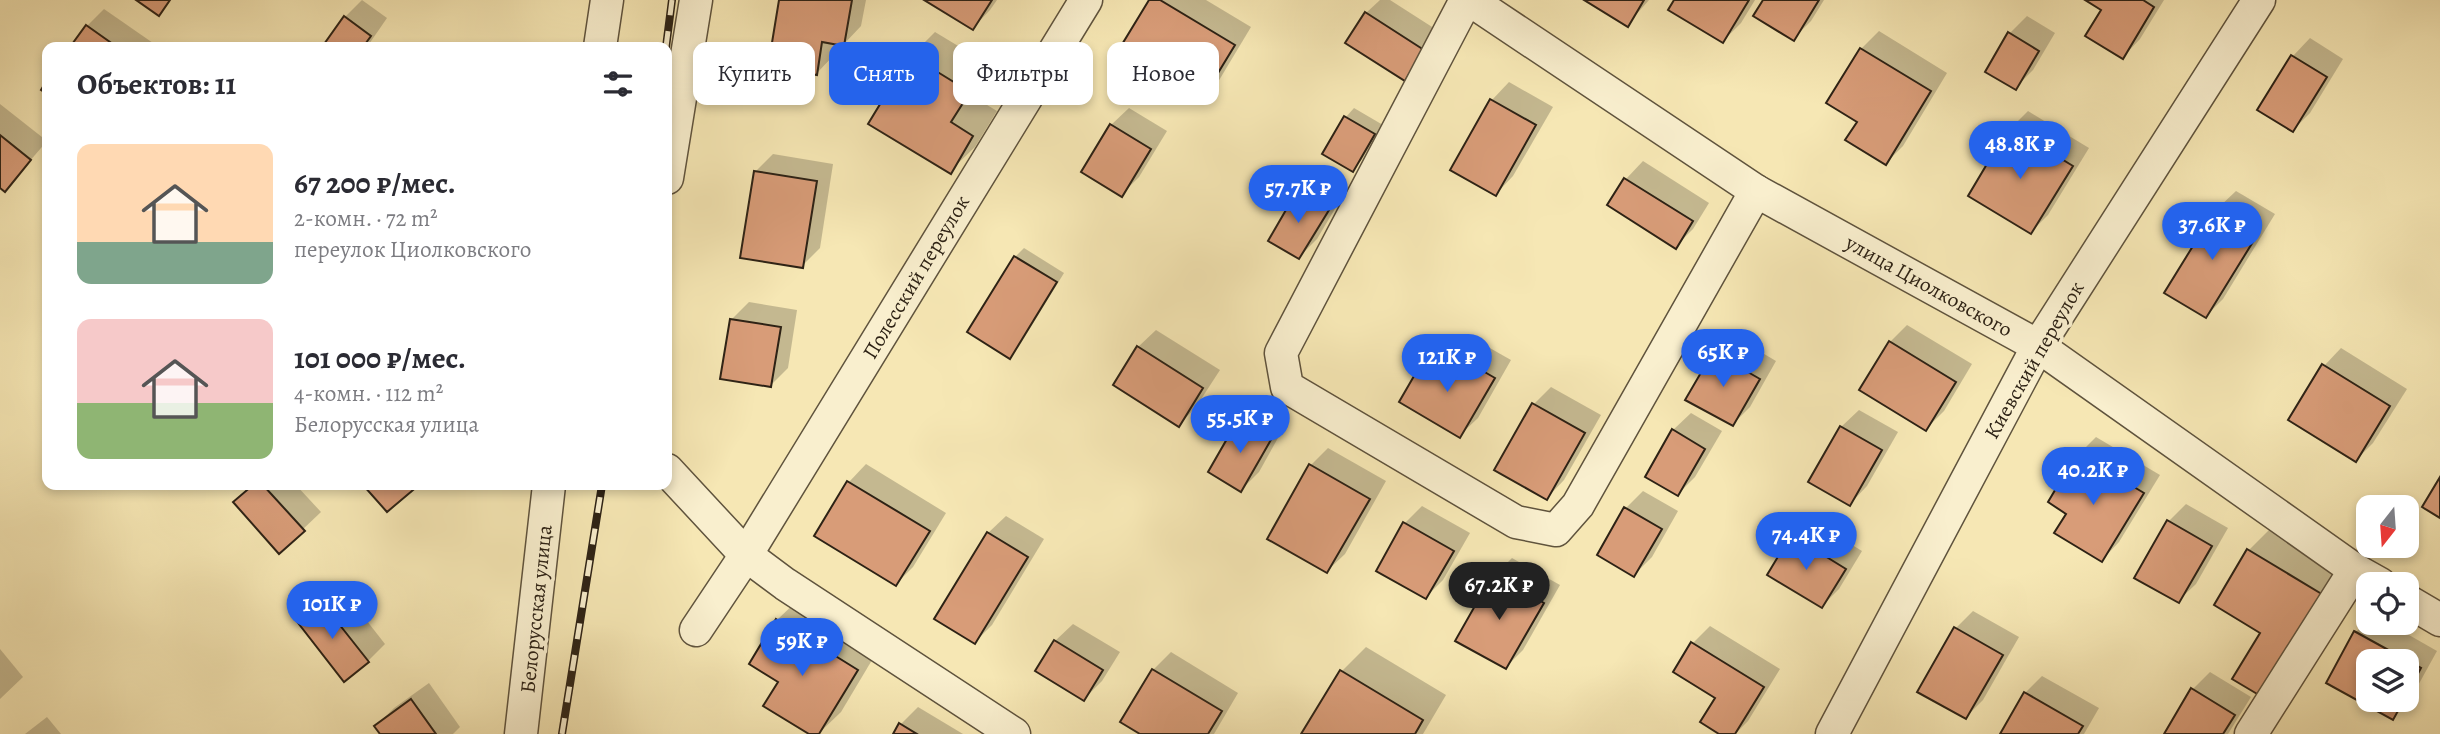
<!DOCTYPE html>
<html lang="ru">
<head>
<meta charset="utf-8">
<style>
	:root { --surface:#fff; --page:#f2f2f3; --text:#2b2b33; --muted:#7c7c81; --accent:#2563eb }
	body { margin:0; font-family:Alegreya,serif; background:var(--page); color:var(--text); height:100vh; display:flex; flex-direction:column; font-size:26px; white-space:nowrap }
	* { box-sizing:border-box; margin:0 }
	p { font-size:23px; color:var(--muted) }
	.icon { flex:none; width:38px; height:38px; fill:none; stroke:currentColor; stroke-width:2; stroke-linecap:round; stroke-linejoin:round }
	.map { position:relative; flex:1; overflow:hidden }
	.panel { position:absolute; left:42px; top:42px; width:630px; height:448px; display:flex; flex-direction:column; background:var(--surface); border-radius:14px; box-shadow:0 4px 10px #0003 }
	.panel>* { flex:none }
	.hud { position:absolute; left:693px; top:42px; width:665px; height:63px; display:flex; gap:14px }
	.needle { width:46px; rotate:197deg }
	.tools { position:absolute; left:2356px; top:495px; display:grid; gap:14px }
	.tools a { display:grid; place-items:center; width:63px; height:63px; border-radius:14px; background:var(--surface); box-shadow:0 4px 10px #0003; font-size:35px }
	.price { position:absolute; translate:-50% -60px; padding:0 16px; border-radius:24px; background:var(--accent); color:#fff; font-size:23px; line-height:46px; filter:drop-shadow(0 2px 4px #0008) }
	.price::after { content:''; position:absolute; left:50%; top:42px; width:21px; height:16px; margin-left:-10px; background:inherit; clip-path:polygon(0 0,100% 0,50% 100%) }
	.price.current { background:#222; color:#fff }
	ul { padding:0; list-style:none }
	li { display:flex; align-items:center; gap:21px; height:175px; padding:0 35px }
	li span { display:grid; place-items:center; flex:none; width:196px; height:140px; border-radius:14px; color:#555 }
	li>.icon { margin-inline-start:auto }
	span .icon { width:84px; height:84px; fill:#fffc; stroke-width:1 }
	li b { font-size:30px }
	h2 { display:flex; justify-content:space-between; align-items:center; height:84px; padding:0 35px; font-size:30px }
	.pill { padding:0 24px; border-radius:14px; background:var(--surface); box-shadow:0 4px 10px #0003; font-size:24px; line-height:63px }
	.pill.current { background:var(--accent); color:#fff }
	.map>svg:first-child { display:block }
	.shadow { fill:#0003; fill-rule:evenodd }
	.building { fill:#d89c78; stroke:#2d2215; stroke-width:2 }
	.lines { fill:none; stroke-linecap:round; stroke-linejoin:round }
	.minor-casing { stroke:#5f533d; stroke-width:35 }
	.minor { stroke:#f9efce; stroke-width:32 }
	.rail-casing { stroke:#2d2215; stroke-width:8 }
	.rail { stroke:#f9efce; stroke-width:5; stroke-dasharray:16; stroke-linecap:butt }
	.labels { text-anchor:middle; stroke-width:7; stroke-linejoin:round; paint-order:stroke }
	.street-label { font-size:21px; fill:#2d2215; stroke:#f9efce }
</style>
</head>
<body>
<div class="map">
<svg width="2440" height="734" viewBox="0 0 2440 734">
	<rect width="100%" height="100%" fill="#f6e7b4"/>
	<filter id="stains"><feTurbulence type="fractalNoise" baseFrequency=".00286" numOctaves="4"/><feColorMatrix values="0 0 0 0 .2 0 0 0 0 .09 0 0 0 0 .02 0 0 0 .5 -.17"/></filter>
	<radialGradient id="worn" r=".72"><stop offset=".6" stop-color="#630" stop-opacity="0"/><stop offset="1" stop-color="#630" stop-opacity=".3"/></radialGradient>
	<!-- shadow -->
	<g class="shadow">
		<polygon points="362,0 387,18 367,47 324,47 345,17"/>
		<polygon points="780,0 866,0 861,26 844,44 836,43 834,55 817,73"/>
		<polygon points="926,0 997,0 990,10 973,28"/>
		<polygon points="1151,0 1206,0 1251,27 1218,82 1201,99"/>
		<polygon points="1380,0 1390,0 1440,32 1422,61 1405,78 1366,13"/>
		<polygon points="1587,0 1649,0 1627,25"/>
		<polygon points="1676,0 1755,0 1741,23 1723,41"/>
		<polygon points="1765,0 1824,0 1811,21 1794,38"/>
		<polygon points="2088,0 2164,0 2140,39 2123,57 2104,9"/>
		<polygon points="104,9 153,43 150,47 72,47 87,26"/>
		<polygon points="2027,16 2055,33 2033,70 2015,88 2009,34"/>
		<polygon points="1879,31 1947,73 1903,146 1886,163 1859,121 1829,103 1861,49"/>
		<polygon points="935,32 993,67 974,97 997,111 975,147 950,171 911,56"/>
		<polygon points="2310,38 2343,59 2310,113 2293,130 2260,109 2293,56"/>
		<polygon points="1509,82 1553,107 1513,176 1496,194 1452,169 1492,100"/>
		<polygon points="0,104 47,141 5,190 0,186"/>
		<polygon points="1129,108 1167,131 1139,177 1121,195 1111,125"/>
		<polygon points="1354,108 1383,125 1361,161 1352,170 1324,153 1346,117"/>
		<polygon points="2028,111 2089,148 2048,215 2031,232 2011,128"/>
		<polygon points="773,154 833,164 820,248 802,266 756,171"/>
		<polygon points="1643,161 1709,203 1693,229 1675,247 1609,205 1626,179"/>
		<polygon points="1315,175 1345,192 1317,239 1299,257 1298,192"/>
		<polygon points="2236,191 2275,214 2223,299 2206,316 2218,208"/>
		<polygon points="1024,248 1064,273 1018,348 1010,357 1015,257"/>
		<polygon points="749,302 797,310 788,368 771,385 731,320"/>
		<polygon points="1907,325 1972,364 1944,411 1926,429 1890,342"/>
		<polygon points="1156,330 1220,370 1196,407 1179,425 1138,347"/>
		<polygon points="1732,335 1776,361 1750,407 1733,424 1714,353"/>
		<polygon points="1444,341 1469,355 1481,343 1511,360 1478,418 1460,435 1426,358"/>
		<polygon points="2341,348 2407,389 2373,443 2356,460 2324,366"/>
		<polygon points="1551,387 1601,415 1564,480 1547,498 1534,404"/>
		<polygon points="1258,402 1288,420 1259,472 1241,490 1241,419"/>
		<polygon points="1859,410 1898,432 1867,486 1850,504 1841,427"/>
		<polygon points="1691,413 1722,431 1695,477 1678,494 1673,430"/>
		<polygon points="2096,437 2160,475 2119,542 2102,560 2068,513 2079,454"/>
		<polygon points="1328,448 1386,481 1345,554 1327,571 1311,465"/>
		<polygon points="866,464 946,513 913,567 896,584 816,535 849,482"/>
		<polygon points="253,485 296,485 321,512 279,552 236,502"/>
		<polygon points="1643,491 1678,511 1652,557 1634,575 1599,555 1626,508"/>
		<polygon points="2186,504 2228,528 2196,584 2178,601 2168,522"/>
		<polygon points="1422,506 1470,533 1443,580 1426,597 1405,523"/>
		<polygon points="1006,516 1044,539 992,625 975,642 988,533"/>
		<polygon points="1810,519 1862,551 1839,589 1822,606 1793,536"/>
		<polygon points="2273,526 2353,575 2262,632 2216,604 2249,550"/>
		<polygon points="1512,558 1560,585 1523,650 1506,667 1495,575"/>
		<polygon points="338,584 385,644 368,661 297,619"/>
		<polygon points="802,596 881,645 841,712 818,734 813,734 781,681 777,620"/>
		<polygon points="1973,611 2019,637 1983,700 1966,717 1956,628"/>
		<path d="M2368,620V623H2388L2437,651L2410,700L2392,718L2328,682L2356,632ZM2368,662H2406V700H2368Z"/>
		<polygon points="1073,624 1120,652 1102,681 1084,699 1055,641"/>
		<polygon points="1710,626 1780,669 1748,721 1735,734 1723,734 1717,697 1693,643"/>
		<polygon points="1366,647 1446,695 1423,734 1303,734 1342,671"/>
		<polygon points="0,649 23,677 0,699"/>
		<polygon points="1171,652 1238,693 1214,734 1143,734 1122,721 1153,670"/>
		<polygon points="2210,672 2251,697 2228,734 2166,734 2193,689"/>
		<polygon points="2042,676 2099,708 2084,734 2002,734 2025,693"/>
		<polygon points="429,683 460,727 453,734 382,734 376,726 394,708"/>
		<polygon points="918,707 963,734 895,734 901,724"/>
		<polygon points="47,717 61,734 25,734"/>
	</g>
	<!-- building -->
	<g class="building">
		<polygon points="136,0 170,0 159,16"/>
		<polygon points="779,0 852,0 844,46 822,42 817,75 768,67"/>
		<polygon points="924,0 992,0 973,30"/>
		<polygon points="1149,0 1160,0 1235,45 1201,101 1118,51"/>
		<polygon points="1584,0 1644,0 1628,27"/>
		<polygon points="1674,0 1749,0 1723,43 1668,10"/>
		<polygon points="1763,0 1819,0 1794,41 1753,16"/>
		<polygon points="2085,0 2143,0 2154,7 2123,59 2085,36 2101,10"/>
		<polygon points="1365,12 1424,50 1405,81 1345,43"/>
		<polygon points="344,16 371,36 363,47 322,47"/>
		<polygon points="86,25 117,47 70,47"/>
		<polygon points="2008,32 2039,51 2016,90 1985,72"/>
		<polygon points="1860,48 1931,91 1886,165 1845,140 1857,122 1826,103"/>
		<polygon points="910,55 970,92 951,122 973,136 951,174 868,124"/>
		<polygon points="2291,55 2327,77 2293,132 2257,110"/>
		<polygon points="47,80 47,94 41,90"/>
		<polygon points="1490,99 1536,125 1496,196 1450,170"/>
		<polygon points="1344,116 1375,134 1353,172 1322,154"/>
		<polygon points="1110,124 1151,149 1122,197 1081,172"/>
		<polygon points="2009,127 2073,166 2031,234 1968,196"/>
		<polygon points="0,135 31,160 5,192 0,188"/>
		<polygon points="754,171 817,181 803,268 740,258"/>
		<polygon points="1624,178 1693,221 1676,249 1607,205"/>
		<polygon points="1297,191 1329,210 1299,259 1268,241"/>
		<polygon points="2217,207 2259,232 2206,318 2164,293"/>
		<polygon points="1014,256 1057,282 1010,359 967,332"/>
		<polygon points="730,319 781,327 771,387 720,379"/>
		<polygon points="1889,341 1956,382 1926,431 1859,390"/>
		<polygon points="1137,346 1203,388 1179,427 1113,385"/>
		<polygon points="1713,352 1760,379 1733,426 1685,400"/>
		<polygon points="1425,357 1454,373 1462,359 1495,378 1460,438 1399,402"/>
		<polygon points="2322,364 2390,406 2356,462 2288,420"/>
		<polygon points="1532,403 1585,433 1547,500 1494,470"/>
		<polygon points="1239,418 1272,438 1241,492 1208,472"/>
		<polygon points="1840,426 1882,450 1850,506 1808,482"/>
		<polygon points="1672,429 1705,449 1678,496 1645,477"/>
		<polygon points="2077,453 2144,493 2102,562 2054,533 2066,514 2048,502"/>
		<polygon points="1309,464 1370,499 1327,573 1267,539"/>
		<polygon points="2440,477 2440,518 2422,507"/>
		<polygon points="847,481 930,531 896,586 814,536"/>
		<polygon points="253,485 263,485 305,531 279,554 233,502"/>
		<polygon points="363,485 419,485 387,512"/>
		<polygon points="1624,507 1662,529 1634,577 1597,555"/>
		<polygon points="2167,520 2212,546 2179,603 2134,578"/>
		<polygon points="1403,522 1454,551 1426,599 1376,571"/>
		<polygon points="987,532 1028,557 975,644 934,619"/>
		<polygon points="1791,535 1846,569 1822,608 1767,575"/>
		<polygon points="2247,549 2330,599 2269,701 2232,679 2260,633 2214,605"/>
		<polygon points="1493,574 1544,603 1506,669 1455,641"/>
		<polygon points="320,600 369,662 344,682 295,619"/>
		<polygon points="776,619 858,670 819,734 809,734 763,706 778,682 749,664"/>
		<polygon points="1954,627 2003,655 1966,719 1917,692"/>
		<polygon points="2354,631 2421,668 2406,696 2406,662 2368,662 2368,700 2404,700 2393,720 2326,683"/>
		<polygon points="1054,640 1103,670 1084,701 1035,671"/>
		<polygon points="1691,642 1764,687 1735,734 1719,734 1700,722 1715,698 1673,672"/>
		<polygon points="1152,669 1222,711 1208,734 1140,734 1120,722"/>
		<polygon points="1340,670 1423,720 1415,734 1301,734"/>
		<polygon points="2191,688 2235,715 2223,734 2164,734"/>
		<polygon points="2024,692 2083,726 2078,734 2000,734"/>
		<polygon points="411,699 436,734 380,734 374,726"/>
		<polygon points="899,723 917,734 893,734"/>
	</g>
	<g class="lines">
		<defs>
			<g id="minor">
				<polyline points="1466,0 1281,353 1287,387 1516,522 1556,530 1578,505 1756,191"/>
				<polyline points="1470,0 1756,191 2038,346 2355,570 2380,584"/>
				<polyline points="600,47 607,0"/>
				<polyline points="667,178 696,0"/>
				<polyline points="667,470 746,555 785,584 1014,734"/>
				<polyline points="2406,600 2440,620"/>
				<polyline points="696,630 746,555 1086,0"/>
				<polyline points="521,734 549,485"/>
				<polyline points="1832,734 2038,346 2259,0"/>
				<polyline points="2251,734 2355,570"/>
			</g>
		</defs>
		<!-- minor casing -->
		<use href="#minor" class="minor-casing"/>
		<!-- minor -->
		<use href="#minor" class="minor"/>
		<defs>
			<g id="rail">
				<polyline points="666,47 672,0"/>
				<polyline points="562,734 602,485"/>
			</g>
		</defs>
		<!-- rail casing -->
		<use href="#rail" class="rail-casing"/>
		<!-- rail -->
		<use href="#rail" class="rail"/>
	</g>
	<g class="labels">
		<!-- street labels -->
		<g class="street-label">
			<text transform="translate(916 277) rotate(-59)" y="7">Полесский переулок</text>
			<text transform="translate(1929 286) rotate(29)" y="7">улица Циолковского</text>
			<text transform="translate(2034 360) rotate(-60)" y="7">Киевский переулок</text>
			<text transform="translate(536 609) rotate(-84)" y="7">Белорусская улица</text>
		</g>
	</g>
	<rect width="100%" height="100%" filter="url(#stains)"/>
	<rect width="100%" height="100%" fill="url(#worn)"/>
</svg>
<div class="tools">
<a><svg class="needle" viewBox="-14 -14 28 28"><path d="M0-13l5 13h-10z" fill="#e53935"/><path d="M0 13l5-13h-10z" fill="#7c7c81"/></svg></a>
<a><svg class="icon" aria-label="locate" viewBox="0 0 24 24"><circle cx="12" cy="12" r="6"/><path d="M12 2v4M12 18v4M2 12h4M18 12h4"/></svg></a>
<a><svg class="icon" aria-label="layers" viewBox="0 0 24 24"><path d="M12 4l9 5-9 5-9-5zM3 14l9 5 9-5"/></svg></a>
</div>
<b class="price" style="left:2020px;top:181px">48.8K ₽</b>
<b class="price" style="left:1298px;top:225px">57.7K ₽</b>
<b class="price" style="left:2212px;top:262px">37.6K ₽</b>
<b class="price" style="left:1723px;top:389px">65K ₽</b>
<b class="price" style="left:1447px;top:394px">121K ₽</b>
<b class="price" style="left:1240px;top:455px">55.5K ₽</b>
<b class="price" style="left:2093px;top:507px">40.2K ₽</b>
<b class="price" style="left:1806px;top:572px">74.4K ₽</b>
<b class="price current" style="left:1499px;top:622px">67.2K ₽</b>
<b class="price" style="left:332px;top:641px">101K ₽</b>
<b class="price" style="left:802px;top:678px">59K ₽</b>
<div class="hud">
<a class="pill">Купить</a>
<a class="pill current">Снять</a>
<a class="pill">Фильтры</a>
<a class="pill">Новое</a>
</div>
<section class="panel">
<h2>Объектов: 11<svg class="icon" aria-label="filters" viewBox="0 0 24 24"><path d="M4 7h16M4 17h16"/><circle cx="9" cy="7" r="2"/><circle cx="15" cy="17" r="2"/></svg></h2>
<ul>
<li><span style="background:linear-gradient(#ffd9b3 70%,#7fa58c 0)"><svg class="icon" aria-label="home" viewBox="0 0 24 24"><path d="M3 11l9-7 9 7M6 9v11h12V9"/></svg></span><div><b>67 200 ₽/мес.</b><p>2-комн. · 72 m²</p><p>переулок Циолковского</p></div></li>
<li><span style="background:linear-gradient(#f6c9c9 60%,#8fb573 0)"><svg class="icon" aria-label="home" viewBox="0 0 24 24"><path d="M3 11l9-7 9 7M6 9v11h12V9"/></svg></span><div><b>101 000 ₽/мес.</b><p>4-комн. · 112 m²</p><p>Белорусская улица</p></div></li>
</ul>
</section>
</div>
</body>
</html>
